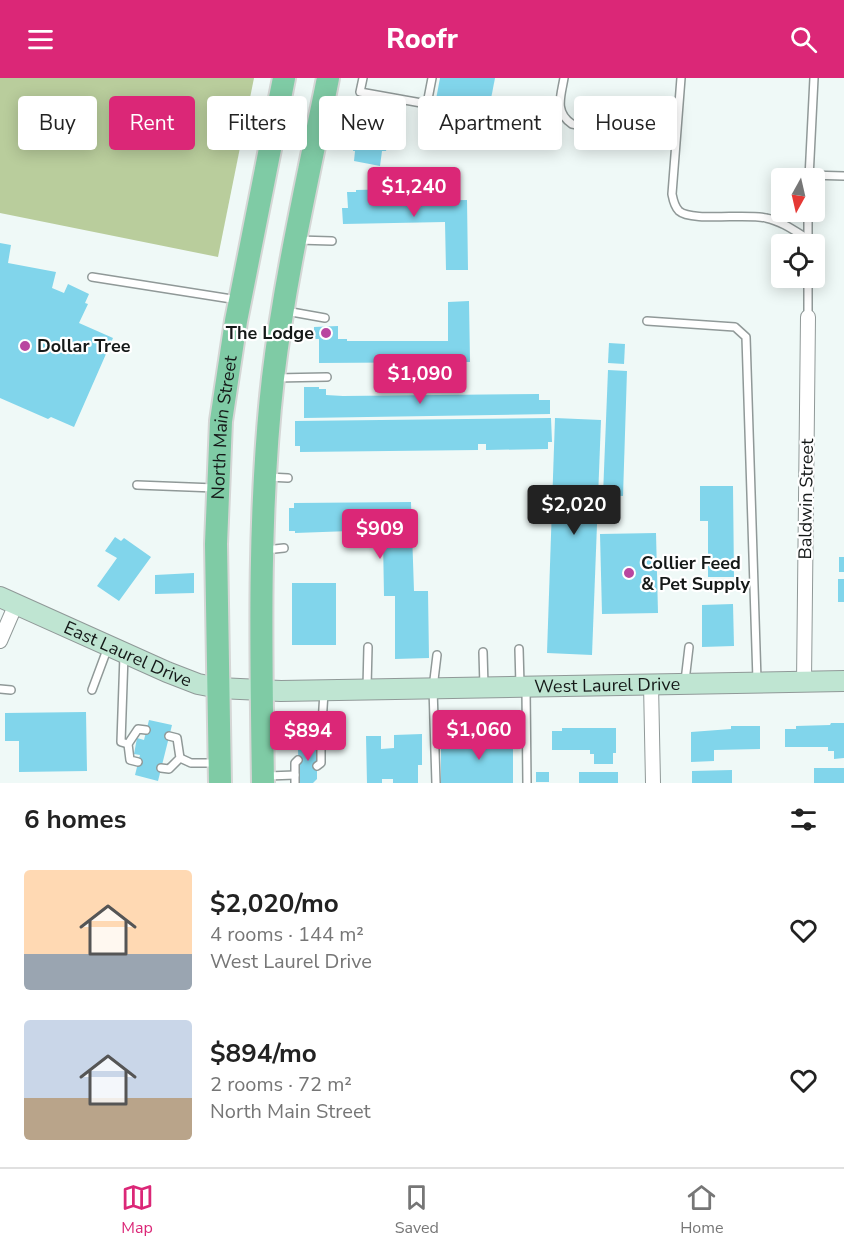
<!DOCTYPE html>
<html lang="en">
<head>
<meta charset="utf-8">
<style>
	:root { --surface:#fff; --page:#f2f2f2; --text:#222; --muted:#767676; --line:#e0e0e0; --accent:#db2777 }
	body { margin:0; font-family:"Nunito Sans",sans-serif; background:var(--page); color:var(--text); height:100vh; display:flex; flex-direction:column; font-size:22px; white-space:nowrap }
	* { box-sizing:border-box; margin:0 }
	p { font-size:20px; color:var(--muted) }
	.icon { flex:none; width:33px; height:33px; fill:none; stroke:currentColor; stroke-width:2; stroke-linecap:round; stroke-linejoin:round }
	.map { position:relative; height:705px; overflow:hidden }
	.panel { display:flex; flex-direction:column; background:var(--surface); flex:1 }
	.panel>* { flex:none }
	.banner { position:absolute; left:18px; top:18px; width:808px; height:54px; display:flex; gap:12px }
	.needle { width:39px; rotate:188deg }
	.buttons { position:absolute; left:771px; top:90px; display:grid; gap:12px }
	.buttons a { display:grid; place-items:center; width:54px; height:54px; border-radius:6px; background:var(--surface); box-shadow:0 3px 15px #0003; font-size:30px }
	.price { position:absolute; translate:-50% -51px; padding:0 14px; border-radius:6px; background:var(--accent); color:#fff; font-size:20px; line-height:39px; filter:drop-shadow(0 2px 3px #0008) }
	.price::after { content:''; position:absolute; left:50%; top:36px; width:18px; height:14px; margin-left:-9px; background:inherit; clip-path:polygon(0 0,100% 0,50% 100%) }
	.price.active { background:#222; color:#fff }
	ul { padding:0; list-style:none }
	li { display:flex; align-items:center; gap:18px; height:150px; padding:0 24px }
	li span { display:grid; place-items:center; flex:none; width:168px; height:120px; border-radius:6px; color:#555 }
	li>.icon { margin-inline-start:auto }
	span .icon { width:72px; height:72px; fill:#fffc; stroke-width:1 }
	li b { font-size:26px }
	h2 { display:flex; justify-content:space-between; align-items:center; height:72px; padding:0 24px; font-size:26px }
	.chip { padding:0 21px; border-radius:6px; background:var(--surface); box-shadow:0 3px 15px #0003; font-size:21px; line-height:54px }
	.chip.active { background:var(--accent); color:#fff }
	header { display:flex; justify-content:space-between; align-items:center; height:78px; padding:0 24px; background:var(--accent); color:#fff; font-size:27px; font-weight:800 }
	.tabs { display:flex; justify-content:space-around; align-items:center; height:84px; border-top:2px solid var(--line); background:var(--surface); font-size:16px; color:var(--muted) }
	.tabs a { display:grid; justify-items:center; gap:3px }
	.tabs .active { color:var(--accent) }
	.map>svg:first-child { display:block }
	.green { fill:#b9cd9c }
	.building { fill:#81d5eb }
	.lines { fill:none; stroke-linecap:round; stroke-linejoin:round }
	.service-casing { stroke:#909998; stroke-width:10 }
	.minor-casing { stroke:#909998; stroke-width:16 }
	.secondary-casing { stroke:#909998; stroke-width:22 }
	.primary-casing { stroke:#d5d6d5; stroke-width:26 }
	.service { stroke:#fff; stroke-width:7 }
	.minor { stroke:#fff; stroke-width:14 }
	.secondary { stroke:#bfe5d2; stroke-width:20 }
	.primary { stroke:#7fcba5; stroke-width:22 }
	.poi-dot { fill:#b946a0; stroke:#fff; stroke-width:2 }
	.labels { text-anchor:middle; stroke-width:4.5; stroke-linejoin:round; paint-order:stroke }
	.poi-label { font-size:18px; font-weight:bold; fill:#151918; stroke:#fff; text-anchor:start }
	.street-label { font-size:18px; fill:#151918; stroke:#fff }
</style>
</head>
<body>
<header><svg class="icon" aria-label="menu" viewBox="0 0 24 24"><path d="M4 6h16M4 12h16M4 18h16"/></svg>Roofr<svg class="icon" aria-label="search" viewBox="0 0 24 24"><circle cx="10" cy="10" r="6"/><path d="M15 15l6 6"/></svg></header>
<div class="map">
<svg width="844" height="705" viewBox="0 0 844 705">
	<rect width="100%" height="100%" fill="#eff9f7"/>
	<!-- green -->
	<polygon class="green" points="0,0 254,0 218,179 0,135"/>
	<!-- building -->
	<g class="building">
		<polygon points="440,0 495,0 483,62 430,53"/>
		<polygon points="362,41 388,46 385,58 389,59 386,73 382,73 380,88 354,83 355,73 353,73 357,51 360,52"/>
		<polygon points="400,111 400,123 467,122 468,192 446,192 445,144 343,146 342,130 348,130 347,114 356,114 356,112"/>
		<polygon points="0,165 11,167 8,185 56,194 52,210 64,215 68,206 89,216 85,225 88,226 79,245 113,260 74,349 51,339 48,341 0,320"/>
		<polygon points="469,223 470,284 319,285 319,261 314,261 314,249 338,248 338,261 347,261 347,263 448,263 448,224"/>
		<polygon points="609,265 625,266 624,286 608,285"/>
		<polygon points="608,292 627,293 623,418 603,417"/>
		<polygon points="304,309 319,309 319,311 326,311 326,317 343,318 539,316 539,322 550,322 550,336 304,340"/>
		<polygon points="551,340 552,364 548,364 548,371 486,372 486,366 478,366 478,372 300,374 300,368 295,368 295,343"/>
		<polygon points="555,340 601,342 592,577 547,575"/>
		<polygon points="700,408 733,408 734,499 708,499 708,443 700,443"/>
		<polygon points="411,424 414,513 428,513 429,580 395,581 395,518 384,518 383,462 379,462 378,452 295,455 295,453 289,453 289,430 294,430 294,425"/>
		<polygon points="656,455 658,535 602,536 600,456"/>
		<polygon points="115,459 121,463 124,460 151,479 119,523 97,508 117,480 105,473"/>
		<rect x="839" y="479" width="5" height="15"/>
		<polygon points="194,495 194,515 155,516 155,497"/>
		<rect x="838" y="501" width="6" height="23"/>
		<rect x="292" y="505" width="44" height="62"/>
		<polygon points="733,526 734,568 702,569 702,527"/>
		<polygon points="86,634 87,693 19,694 19,663 5,663 5,635"/>
		<polygon points="149,642 172,647 158,703 135,697 140,677 134,676 137,660 144,662"/>
		<polygon points="831,645 844,645 844,680 834,681 834,673 828,673 828,669 785,669 785,651 796,651 796,648 830,647"/>
		<polygon points="731,648 760,648 760,671 714,672 714,683 691,684 691,654 731,651"/>
		<polygon points="562,650 616,650 616,675 613,675 613,686 594,686 594,676 590,676 590,672 552,672 552,653 562,653"/>
		<polygon points="422,656 422,687 418,687 418,705 393,705 393,701 382,701 382,705 367,705 366,658 381,658 381,671 394,670 394,657"/>
		<polygon points="477,656 513,656 513,705 441,705 441,668 458,668 458,670 460,670 460,666 477,666"/>
		<polygon points="307,662 317,662 317,701 313,705 299,705 298,671"/>
		<rect x="814" y="690" width="30" height="15"/>
		<polygon points="732,692 732,705 692,705 692,693"/>
		<rect x="536" y="694" width="13" height="10"/>
		<rect x="579" y="694" width="39" height="11"/>
	</g>
	<g class="lines">
		<defs>
			<g id="service">
				<polyline points="363,0 360,14 427,26 432,0"/>
				<path d="M564,0C561,18 554,34 572,46L675,66"/>
				<path d="M681,0L672,116C673,121 674,128 679,133C691,144 747,135 766,140C781,143 795,153 808,161"/>
				<polyline points="809,97 844,98"/>
				<polyline points="809,100 814,0"/>
				<polyline points="298,162 332,163"/>
				<polyline points="808,166 808,134"/>
				<polyline points="92,199 238,222"/>
				<polyline points="808,200 808,239"/>
				<polyline points="286,233 325,240"/>
				<polyline points="647,243 735,249 746,259 757,602"/>
				<polyline points="275,300 327,299"/>
				<polyline points="268,399 288,400"/>
				<polyline points="137,407 215,410"/>
				<polyline points="265,472 284,470"/>
				<polyline points="519,571 520,607"/>
				<polyline points="483,574 484,608"/>
				<polyline points="124,577 121,664 128,666"/>
				<polyline points="685,603 689,569"/>
				<polyline points="367,609 368,569"/>
				<polyline points="0,611 11,612"/>
				<polyline points="92,612 108,569"/>
				<polyline points="526,612 527,705"/>
				<polyline points="321,662 324,614"/>
				<polyline points="180,680 191,685 216,685"/>
				<polyline points="138,684 130,682 128,666 138,651 146,652"/>
				<polyline points="317,688 321,685 321,662 317,667"/>
				<polyline points="161,690 169,691 180,680 177,660 169,658"/>
				<polyline points="268,698 295,697"/>
				<polyline points="295,705 295,685 298,682"/>
				<polyline points="436,705 433,610 437,577"/>
			</g>
			<g id="minor">
				<polyline points="0,563 16,526"/>
				<polyline points="804,604 808,239"/>
				<polyline points="651,606 653,705"/>
			</g>
			<g id="secondary">
				<path id="s1" d="M0,519L167,594L198,606L219,610L281,613L844,603"/>
			</g>
			<g id="primary">
				<path id="s2" d="M220,705L216,466L221,343L236,243L284,0"/>
				<path d="M263,705C261,573 258,432 273,300C285,199 308,100 328,0"/>
			</g>
		</defs>
		<!-- service casing -->
		<use href="#service" class="service-casing"/>
		<!-- minor casing -->
		<use href="#minor" class="minor-casing"/>
		<!-- secondary casing -->
		<use href="#secondary" class="secondary-casing"/>
		<!-- primary casing -->
		<use href="#primary" class="primary-casing"/>
		<!-- service -->
		<use href="#service" class="service"/>
		<!-- minor -->
		<use href="#minor" class="minor"/>
		<!-- secondary -->
		<use href="#secondary" class="secondary"/>
		<!-- primary -->
		<use href="#primary" class="primary"/>
	</g>
	<!-- markers -->
	<g class="poi-dot">
		<circle cx="326" cy="255" r="6"/>
		<circle cx="25" cy="268" r="6"/>
		<circle cx="629" cy="495" r="6"/>
	</g>
	<g class="labels">
		<!-- poi labels -->
		<g class="poi-label">
			<text x="314" y="261" text-anchor="end">The Lodge</text>
			<text x="37" y="274">Dollar Tree</text>
			<text x="641" y="491">Collier Feed<tspan x="641" dy="21">&amp; Pet Supply</tspan></text>
		</g>
		<!-- street labels -->
		<g class="street-label">
			<text dy="6" stroke="none"><textPath href="#s2" startOffset="356">North Main Street</textPath></text>
			<text transform="translate(806 421) rotate(-89)" y="6">Baldwin Street</text>
			<text dy="6" stroke="none"><textPath href="#s1" startOffset="140">East Laurel Drive</textPath></text>
			<text dy="6" stroke="none"><textPath href="#s1" startOffset="626">West Laurel Drive</textPath></text>
		</g>
	</g>
</svg>
<div class="buttons">
<a><svg class="needle" viewBox="-14 -14 28 28"><path d="M0-13l5 13h-10z" fill="#e53935"/><path d="M0 13l5-13h-10z" fill="#767676"/></svg></a>
<a><svg class="icon" aria-label="locate" viewBox="0 0 24 24"><circle cx="12" cy="12" r="6"/><path d="M12 2v4M12 18v4M2 12h4M18 12h4"/></svg></a>
</div>
<b class="price" style="left:414px;top:140px">$1,240</b>
<b class="price" style="left:420px;top:327px">$1,090</b>
<b class="price active" style="left:574px;top:458px">$2,020</b>
<b class="price" style="left:380px;top:482px">$909</b>
<b class="price" style="left:479px;top:683px">$1,060</b>
<b class="price" style="left:308px;top:684px">$894</b>
<div class="banner">
<a class="chip">Buy</a>
<a class="chip active">Rent</a>
<a class="chip">Filters</a>
<a class="chip">New</a>
<a class="chip">Apartment</a>
<a class="chip">House</a>
</div>
</div>
<section class="panel">
<h2>6 homes<svg class="icon" aria-label="filters" viewBox="0 0 24 24"><path d="M4 7h16M4 17h16"/><circle cx="9" cy="7" r="2"/><circle cx="15" cy="17" r="2"/></svg></h2>
<ul>
<li><span style="background:linear-gradient(#ffd9b3 70%,#9aa5b1 0)"><svg class="icon" aria-label="home" viewBox="0 0 24 24"><path d="M3 11l9-7 9 7M6 9v11h12V9"/></svg></span><div><b>$2,020/mo</b><p>4 rooms · 144 m²</p><p>West Laurel Drive</p></div><svg class="icon" aria-label="heart" viewBox="0 0 24 24"><path d="M12 20l-8-8c-3-5 5-10 8-4 3-6 11-1 8 4z"/></svg></li>
<li><span style="background:linear-gradient(#c9d6e8 65%,#b9a48a 0)"><svg class="icon" aria-label="home" viewBox="0 0 24 24"><path d="M3 11l9-7 9 7M6 9v11h12V9"/></svg></span><div><b>$894/mo</b><p>2 rooms · 72 m²</p><p>North Main Street</p></div><svg class="icon" aria-label="heart" viewBox="0 0 24 24"><path d="M12 20l-8-8c-3-5 5-10 8-4 3-6 11-1 8 4z"/></svg></li>
</ul>
</section>
<nav class="tabs">
<a class="active"><svg class="icon" aria-label="map" viewBox="0 0 24 24"><path d="M3 6l6-2 6 2 6-2v14l-6 2-6-2-6 2zM9 4v14M15 6v14"/></svg>Map</a>
<a><svg class="icon" aria-label="saved" viewBox="0 0 24 24"><path d="M7 4h10v16l-5-4-5 4z"/></svg>Saved</a>
<a><svg class="icon" aria-label="home" viewBox="0 0 24 24"><path d="M3 11l9-7 9 7M6 9v11h12V9"/></svg>Home</a>
</nav>
</body>
</html>
